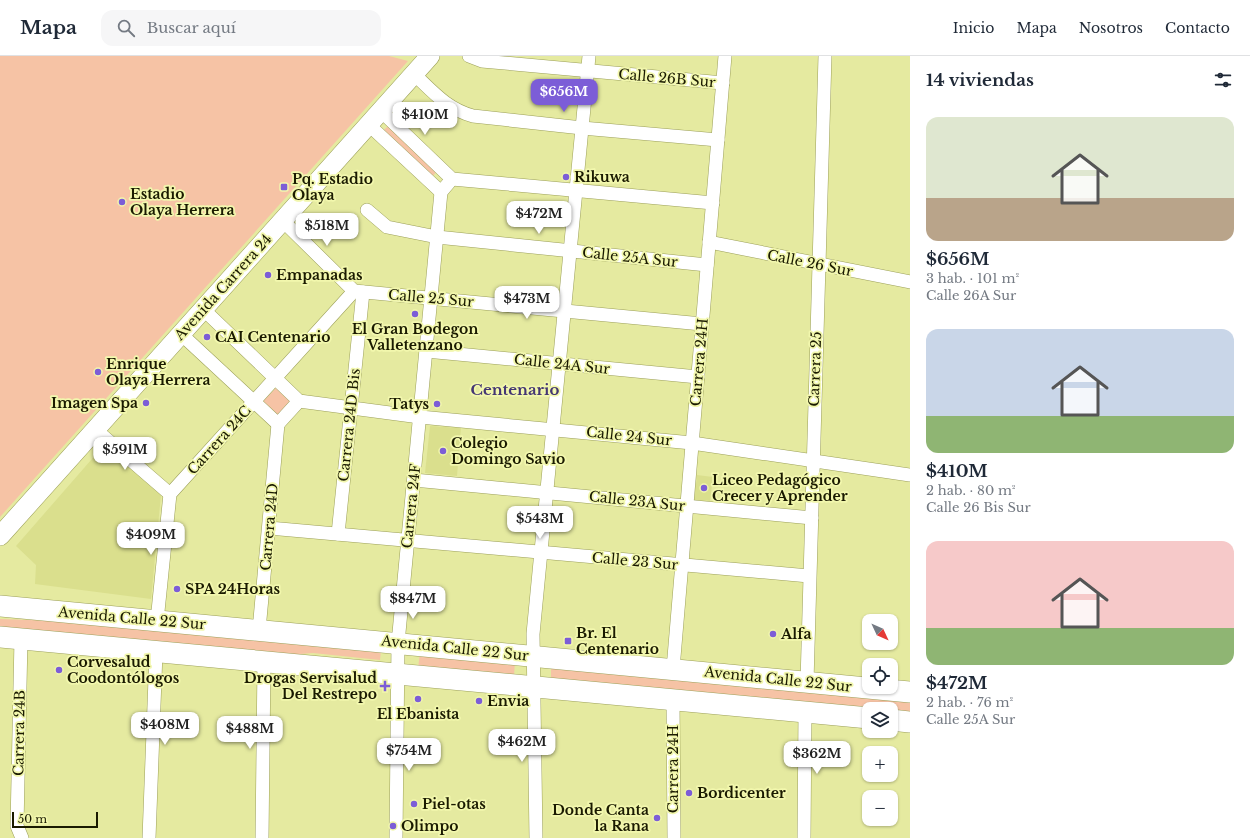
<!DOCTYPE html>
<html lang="es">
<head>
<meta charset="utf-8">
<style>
	:root { --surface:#fff; --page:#f6f6f7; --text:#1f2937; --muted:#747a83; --line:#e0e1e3; --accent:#7c5dd7 }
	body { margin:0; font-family:"Libre Baskerville",serif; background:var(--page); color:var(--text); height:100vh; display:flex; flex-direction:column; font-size:15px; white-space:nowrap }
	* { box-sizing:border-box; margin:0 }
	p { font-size:13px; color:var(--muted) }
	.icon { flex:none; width:22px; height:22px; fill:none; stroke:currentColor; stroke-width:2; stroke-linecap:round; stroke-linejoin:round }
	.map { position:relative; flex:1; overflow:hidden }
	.details { display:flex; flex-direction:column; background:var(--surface); width:340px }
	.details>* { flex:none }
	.needle { width:26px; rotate:134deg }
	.controls { position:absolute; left:862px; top:558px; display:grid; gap:8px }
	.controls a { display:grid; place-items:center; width:36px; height:36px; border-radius:8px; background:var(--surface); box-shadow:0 1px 3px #0004; font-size:20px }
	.scale { position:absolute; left:12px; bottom:10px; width:86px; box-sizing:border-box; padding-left:4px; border:2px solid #1a1a00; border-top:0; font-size:11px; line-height:14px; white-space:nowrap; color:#1a1a00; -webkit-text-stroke:3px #f2f7ad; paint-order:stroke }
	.price { position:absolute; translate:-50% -34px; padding:0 9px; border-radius:8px; background:#fff; color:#222; font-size:13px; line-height:26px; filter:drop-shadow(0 1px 2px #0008) }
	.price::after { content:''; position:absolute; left:50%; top:24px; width:12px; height:9px; margin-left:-6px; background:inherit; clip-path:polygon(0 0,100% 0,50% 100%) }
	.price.selected { background:var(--accent); color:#fff }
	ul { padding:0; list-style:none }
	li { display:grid; align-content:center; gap:8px; height:212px; padding:0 16px }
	li span { display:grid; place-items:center; height:124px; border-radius:12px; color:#555 }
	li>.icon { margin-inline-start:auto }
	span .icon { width:72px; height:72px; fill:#fffc; stroke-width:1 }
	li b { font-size:17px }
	h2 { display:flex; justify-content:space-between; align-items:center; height:48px; padding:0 16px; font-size:17px }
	header { display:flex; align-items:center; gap:24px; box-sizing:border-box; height:56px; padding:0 20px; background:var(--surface); border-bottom:1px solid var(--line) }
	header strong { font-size:19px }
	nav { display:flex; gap:22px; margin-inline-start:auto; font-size:14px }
	.search { width:280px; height:36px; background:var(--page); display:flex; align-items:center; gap:10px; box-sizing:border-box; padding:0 14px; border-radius:12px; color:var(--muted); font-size:15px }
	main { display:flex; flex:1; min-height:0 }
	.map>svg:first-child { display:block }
	.built { fill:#dadf8d }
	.green { fill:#f6c3a5 }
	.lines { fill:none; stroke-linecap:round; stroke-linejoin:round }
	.street-casing { stroke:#9ca059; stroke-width:14 }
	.secondary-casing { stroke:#9ca059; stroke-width:20 }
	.primary-casing { stroke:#9ca059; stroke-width:22 }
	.street { stroke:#fff; stroke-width:13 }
	.secondary { stroke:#fff; stroke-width:19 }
	.primary { stroke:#fff; stroke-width:21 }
	.poi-dot { fill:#7c5dd7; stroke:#f2f7ad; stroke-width:1.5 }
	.labels { text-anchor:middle; stroke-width:3.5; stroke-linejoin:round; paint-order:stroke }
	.street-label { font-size:14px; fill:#1a1a00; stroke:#f2f7ad }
	.poi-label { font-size:14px; font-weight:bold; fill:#1a1a00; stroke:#f2f7ad; text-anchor:start }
	.neighbourhood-label { font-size:15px; font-weight:bold; fill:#443673; stroke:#f2f7ad }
</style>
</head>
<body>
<header>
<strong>Mapa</strong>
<div class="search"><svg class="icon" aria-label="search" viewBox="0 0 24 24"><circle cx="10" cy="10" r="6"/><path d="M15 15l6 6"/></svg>Buscar aquí</div>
<nav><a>Inicio</a><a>Mapa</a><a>Nosotros</a><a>Contacto</a></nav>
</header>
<main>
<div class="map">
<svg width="910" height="782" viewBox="0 0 910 782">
	<rect width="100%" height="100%" fill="#e5eaa0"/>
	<!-- built -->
	<g class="built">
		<polygon points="430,370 461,372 457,420 425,417"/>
		<polygon points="105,388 161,439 151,543 35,528 36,509 16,490"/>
		<polygon points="697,419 713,421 710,445 694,444"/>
	</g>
	<!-- green -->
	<g class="green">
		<polygon points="0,0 389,0 408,5 0,461"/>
		<polygon points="389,69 437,115 432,121 383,75"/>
		<polygon points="276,332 291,346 278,359 263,345"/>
		<polygon points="0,563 59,565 381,594 380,604 313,597 287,599 0,573"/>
		<polygon points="420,597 515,605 514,620 418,612"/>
		<polygon points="551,610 910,644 910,656 891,655 891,653 874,653 551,622"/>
	</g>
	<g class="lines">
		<defs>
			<g id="street">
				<polyline points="469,0 482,5 723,27"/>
				<path d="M414,18C433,36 447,53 473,60L582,72L718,84"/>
				<polyline points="381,55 452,123 713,147"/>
				<polyline points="369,69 441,136"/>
				<polyline points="367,154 387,171 437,181 707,209"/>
				<polyline points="283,165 354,235 702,268"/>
				<polyline points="709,186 910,226"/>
				<polyline points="203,253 299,345 420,361 692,387 910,419"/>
				<polyline points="181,278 278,368"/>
				<polyline points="426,295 698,321"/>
				<polyline points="278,368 299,345"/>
				<polyline points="96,374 170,438"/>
				<polyline points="414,424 812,462"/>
				<polyline points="269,472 809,520"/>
				<polyline points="338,478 363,236"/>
				<polyline points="157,565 170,438 354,235"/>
				<polyline points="259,574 278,368"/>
				<polyline points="21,583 17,770 22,782"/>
				<polyline points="673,613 725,0"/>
				<polyline points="807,626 825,0"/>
				<polyline points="673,644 674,782"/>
				<polyline points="149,782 156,596"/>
				<polyline points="262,782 264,606"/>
				<polyline points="396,782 398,587 441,136 452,123"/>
				<polyline points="536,782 533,578 589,0"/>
				<polyline points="804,782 805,656"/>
			</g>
			<polyline id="secondary" points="0,480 430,0"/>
			<g id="primary">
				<polyline points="0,550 910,636"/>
				<polyline points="0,581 869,662"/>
				<polyline points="891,664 910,666"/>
			</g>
		</defs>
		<!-- street casing -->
		<use href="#street" class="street-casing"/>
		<!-- secondary casing -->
		<use href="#secondary" class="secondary-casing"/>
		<!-- primary casing -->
		<use href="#primary" class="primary-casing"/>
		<!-- street -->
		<use href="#street" class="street"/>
		<!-- secondary -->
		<use href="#secondary" class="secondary"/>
		<!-- primary -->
		<use href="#primary" class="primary"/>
	</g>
	<!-- markers -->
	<g class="poi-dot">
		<circle cx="566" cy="121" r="4"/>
		<rect x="280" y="127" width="8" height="8" rx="2"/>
		<circle cx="122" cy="146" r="4"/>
		<circle cx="268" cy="219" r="4"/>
		<circle cx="415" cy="258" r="4"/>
		<circle cx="207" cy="281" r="4"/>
		<circle cx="98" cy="316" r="4"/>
		<circle cx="146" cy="347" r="4"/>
		<circle cx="437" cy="348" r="4"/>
		<circle cx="443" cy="395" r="4"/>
		<circle cx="704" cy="432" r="4"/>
		<circle cx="177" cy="533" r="4"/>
		<circle cx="773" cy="578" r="4"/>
		<rect x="564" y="581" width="8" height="8" rx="2"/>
		<circle cx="59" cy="614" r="4"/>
		<path d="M383 624h4v4h4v4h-4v4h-4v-4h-4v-4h4z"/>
		<circle cx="418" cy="643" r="4"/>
		<circle cx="479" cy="645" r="4"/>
		<circle cx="689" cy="737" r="4"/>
		<circle cx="414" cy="748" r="4"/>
		<circle cx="657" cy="762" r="4"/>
		<circle cx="393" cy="770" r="4"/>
	</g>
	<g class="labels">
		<!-- street labels -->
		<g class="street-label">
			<text transform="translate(667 22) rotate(5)" y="5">Calle 26B Sur</text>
			<text transform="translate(630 201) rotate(6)" y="5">Calle 25A Sur</text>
			<text transform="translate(810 207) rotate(11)" y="5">Calle 26 Sur</text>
			<text transform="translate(223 231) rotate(-48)" y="5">Avenida Carrera 24</text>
			<text transform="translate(431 242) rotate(5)" y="5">Calle 25 Sur</text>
			<text transform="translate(699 306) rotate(-85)" y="5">Carrera 24H</text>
			<text transform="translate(562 308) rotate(6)" y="5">Calle 24A Sur</text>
			<text transform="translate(815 313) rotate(-88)" y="5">Carrera 25</text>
			<text transform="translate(349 369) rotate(-84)" y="5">Carrera 24D Bis</text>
			<text transform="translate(629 380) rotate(6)" y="5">Calle 24 Sur</text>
			<text transform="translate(219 384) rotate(-48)" y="5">Carrera 24C</text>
			<text transform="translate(637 445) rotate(6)" y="5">Calle 23A Sur</text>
			<text transform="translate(411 450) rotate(-84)" y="5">Carrera 24F</text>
			<text transform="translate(269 471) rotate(-85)" y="5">Carrera 24D</text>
			<text transform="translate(635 505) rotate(5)" y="5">Calle 23 Sur</text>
			<text transform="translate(132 562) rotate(5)" y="5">Avenida Calle 22 Sur</text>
			<text transform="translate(455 592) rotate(6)" y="5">Avenida Calle 22 Sur</text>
			<text transform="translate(778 623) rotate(6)" y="5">Avenida Calle 22 Sur</text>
			<text transform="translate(19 677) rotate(-89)" y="5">Carrera 24B</text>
			<text transform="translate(673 713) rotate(-90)" y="5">Carrera 24H</text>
		</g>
		<!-- poi labels -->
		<g class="poi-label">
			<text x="574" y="126">Rikuwa</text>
			<text x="292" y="128">Pq. Estadio<tspan x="292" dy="16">Olaya</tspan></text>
			<text x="130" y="143">Estadio<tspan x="130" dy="16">Olaya Herrera</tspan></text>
			<text x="276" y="224">Empanadas</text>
			<text x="415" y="278" text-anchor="middle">El Gran Bodegon<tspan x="415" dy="16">Valletenzano</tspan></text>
			<text x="215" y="286">CAI Centenario</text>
			<text x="106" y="313">Enrique<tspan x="106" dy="16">Olaya Herrera</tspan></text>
			<text x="138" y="352" text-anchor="end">Imagen Spa</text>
			<text x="429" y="353" text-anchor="end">Tatys</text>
			<text x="451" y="392">Colegio<tspan x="451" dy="16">Domingo Savio</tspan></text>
			<text x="712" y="429">Liceo Pedagógico<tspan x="712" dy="16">Crecer y Aprender</tspan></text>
			<text x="185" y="538">SPA 24Horas</text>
			<text x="576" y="582">Br. El<tspan x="576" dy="16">Centenario</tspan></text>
			<text x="781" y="583">Alfa</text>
			<text x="67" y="611">Corvesalud<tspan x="67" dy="16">Coodontólogos</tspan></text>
			<text x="377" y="627" text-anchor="end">Drogas Servisalud<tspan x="377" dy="16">Del Restrepo</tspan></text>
			<text x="487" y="650">Envia</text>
			<text x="418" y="663" text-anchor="middle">El Ebanista</text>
			<text x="697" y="742">Bordicenter</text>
			<text x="422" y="753">Piel-otas</text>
			<text x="649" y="759" text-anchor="end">Donde Canta<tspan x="649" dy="16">la Rana</tspan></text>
			<text x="401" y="775">Olimpo</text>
		</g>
		<!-- neighbourhood labels -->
		<g class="neighbourhood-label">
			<text x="515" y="339">Centenario</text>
		</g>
	</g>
</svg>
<div class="controls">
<a><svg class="needle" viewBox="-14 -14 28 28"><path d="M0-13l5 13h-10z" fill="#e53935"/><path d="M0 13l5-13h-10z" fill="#747a83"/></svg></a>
<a><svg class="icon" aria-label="locate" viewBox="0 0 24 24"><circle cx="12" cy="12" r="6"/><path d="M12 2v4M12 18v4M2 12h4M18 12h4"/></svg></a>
<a><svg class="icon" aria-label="layers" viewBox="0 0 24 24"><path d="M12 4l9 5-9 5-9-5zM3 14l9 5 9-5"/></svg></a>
<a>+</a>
<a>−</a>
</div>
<div class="scale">50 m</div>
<b class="price selected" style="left:564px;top:57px">$656M</b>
<b class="price" style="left:425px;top:80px">$410M</b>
<b class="price" style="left:539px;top:179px">$472M</b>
<b class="price" style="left:327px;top:191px">$518M</b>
<b class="price" style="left:527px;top:264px">$473M</b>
<b class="price" style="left:125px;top:415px">$591M</b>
<b class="price" style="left:540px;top:484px">$543M</b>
<b class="price" style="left:151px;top:500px">$409M</b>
<b class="price" style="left:413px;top:564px">$847M</b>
<b class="price" style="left:165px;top:690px">$408M</b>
<b class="price" style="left:250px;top:694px">$488M</b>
<b class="price" style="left:522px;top:707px">$462M</b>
<b class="price" style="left:409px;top:716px">$754M</b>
<b class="price" style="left:817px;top:719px">$362M</b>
</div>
<section class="details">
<h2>14 viviendas<svg class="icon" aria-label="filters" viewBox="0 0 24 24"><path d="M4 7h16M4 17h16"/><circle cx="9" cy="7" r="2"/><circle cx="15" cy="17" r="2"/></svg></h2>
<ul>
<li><span style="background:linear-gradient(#dfe7d0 65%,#b9a48a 0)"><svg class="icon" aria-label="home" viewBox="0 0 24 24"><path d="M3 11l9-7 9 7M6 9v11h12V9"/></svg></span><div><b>$656M</b><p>3 hab. · 101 m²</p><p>Calle 26A Sur</p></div></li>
<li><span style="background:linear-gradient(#c9d6e8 70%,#8fb573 0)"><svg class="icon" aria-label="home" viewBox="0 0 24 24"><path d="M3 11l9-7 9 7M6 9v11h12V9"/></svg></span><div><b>$410M</b><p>2 hab. · 80 m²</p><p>Calle 26 Bis Sur</p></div></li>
<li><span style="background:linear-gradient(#f6c9c9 70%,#8fb573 0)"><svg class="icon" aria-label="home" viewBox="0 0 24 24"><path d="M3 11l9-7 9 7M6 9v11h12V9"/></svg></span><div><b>$472M</b><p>2 hab. · 76 m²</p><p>Calle 25A Sur</p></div></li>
</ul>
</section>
</main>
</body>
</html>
